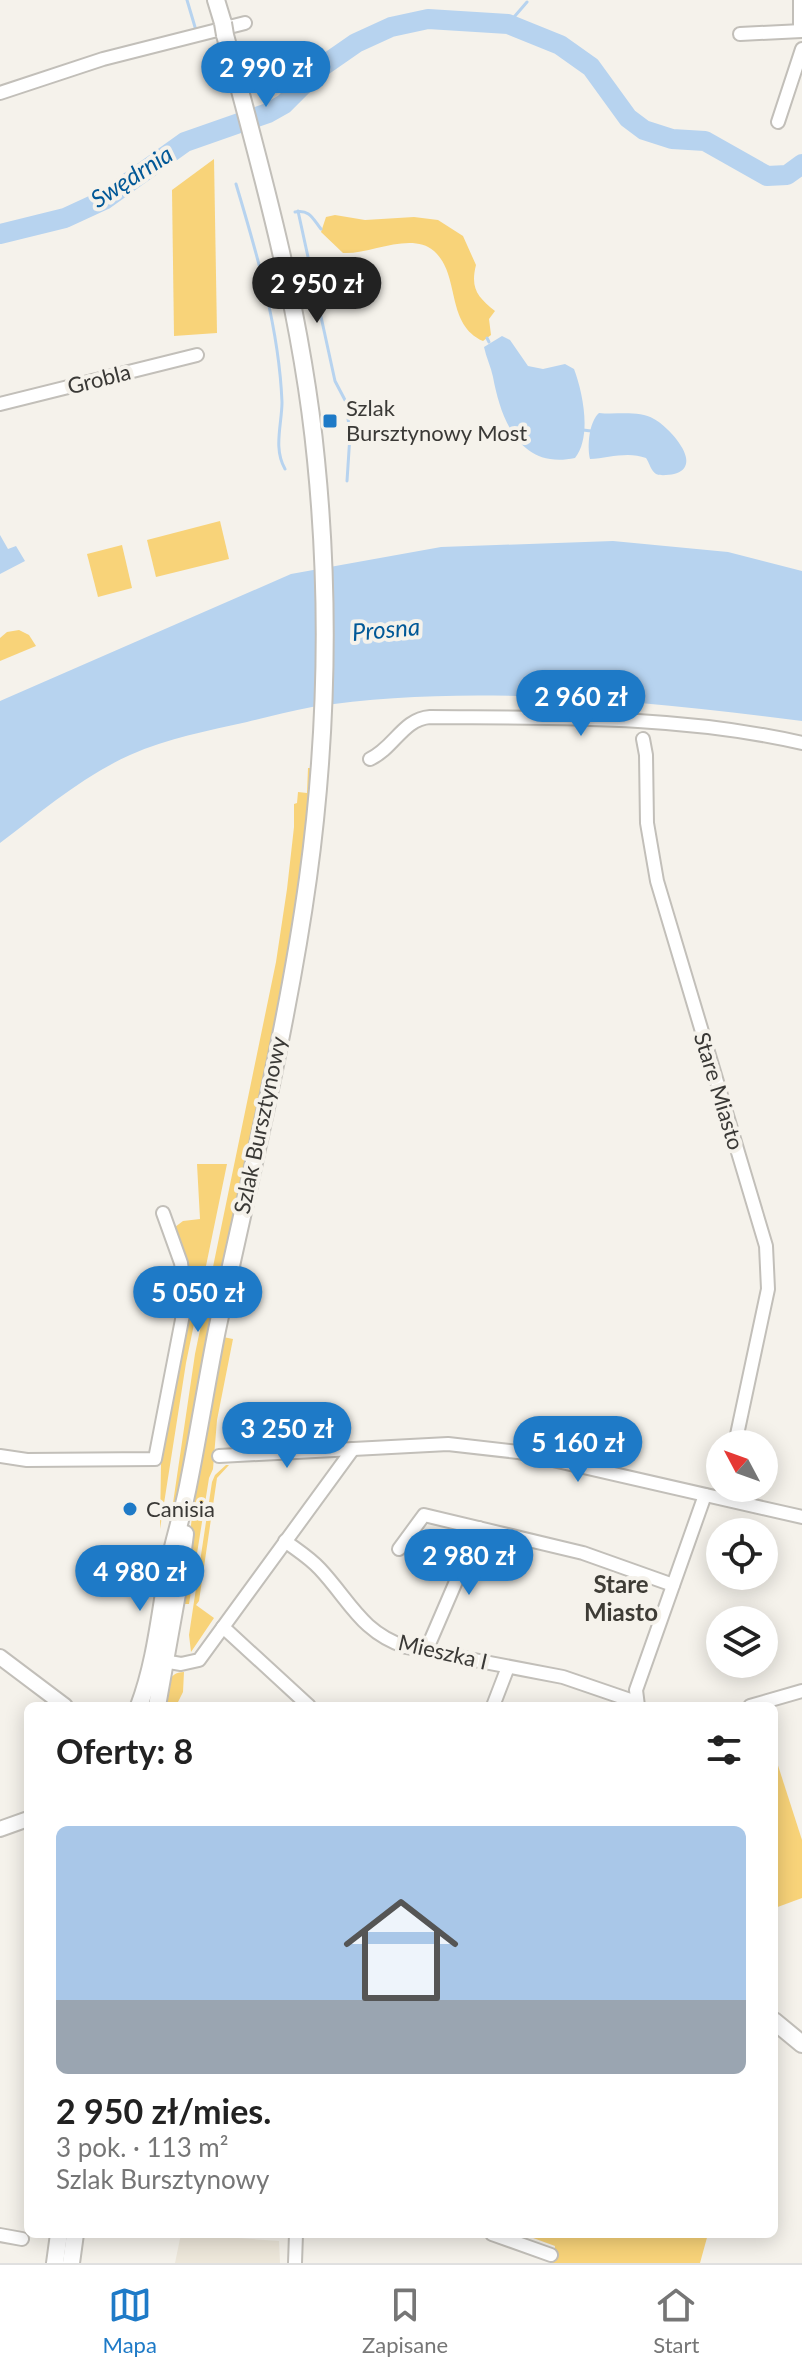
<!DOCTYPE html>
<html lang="pl">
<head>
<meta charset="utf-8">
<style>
	:root { --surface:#fff; --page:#f2f2f2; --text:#222; --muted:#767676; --line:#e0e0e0; --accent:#1e7ac7 }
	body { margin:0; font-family:Lato,sans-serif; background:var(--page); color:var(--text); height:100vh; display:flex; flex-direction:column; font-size:30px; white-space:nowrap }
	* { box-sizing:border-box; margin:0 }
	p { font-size:26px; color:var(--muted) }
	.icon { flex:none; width:44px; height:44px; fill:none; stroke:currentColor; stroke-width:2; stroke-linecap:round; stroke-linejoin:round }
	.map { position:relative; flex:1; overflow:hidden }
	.drawer { position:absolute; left:24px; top:1702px; width:754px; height:536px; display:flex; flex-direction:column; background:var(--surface); border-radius:12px; box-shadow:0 4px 20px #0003 }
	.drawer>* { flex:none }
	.needle { width:52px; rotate:311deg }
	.fabs { position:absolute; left:706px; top:1430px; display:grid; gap:16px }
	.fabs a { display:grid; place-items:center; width:72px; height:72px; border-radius:50%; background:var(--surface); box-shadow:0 4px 20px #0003; font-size:40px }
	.price { position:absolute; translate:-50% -68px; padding:0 18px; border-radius:28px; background:var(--accent); color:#fff; font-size:26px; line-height:52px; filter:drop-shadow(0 2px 4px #0008) }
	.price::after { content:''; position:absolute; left:50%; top:48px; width:24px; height:18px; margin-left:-12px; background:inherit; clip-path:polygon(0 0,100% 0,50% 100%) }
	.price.selected { background:#222; color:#fff }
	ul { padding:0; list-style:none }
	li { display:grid; align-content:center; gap:16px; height:424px; padding:0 32px }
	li+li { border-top:2px solid var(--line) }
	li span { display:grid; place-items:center; height:248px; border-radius:12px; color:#555 }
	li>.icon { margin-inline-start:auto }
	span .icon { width:144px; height:144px; fill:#fffc; stroke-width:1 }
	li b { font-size:34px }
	h2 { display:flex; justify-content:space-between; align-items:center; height:96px; padding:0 32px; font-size:34px }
	.tab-bar { display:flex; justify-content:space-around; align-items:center; height:112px; border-top:2px solid var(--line); background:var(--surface); font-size:22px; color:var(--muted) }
	.tab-bar a { display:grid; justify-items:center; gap:4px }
	.tab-bar .selected { color:var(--accent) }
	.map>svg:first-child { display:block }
	.built { fill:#ede7da }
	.green { fill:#f8d379 }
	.water { fill:#b7d3ef }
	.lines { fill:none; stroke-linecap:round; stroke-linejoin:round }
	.stream { stroke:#b7d3ef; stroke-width:3 }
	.river { stroke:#b7d3ef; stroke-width:20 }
	.minor-casing { stroke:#c2bfb9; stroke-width:16 }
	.tertiary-casing { stroke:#c2bfb9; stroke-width:18 }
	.secondary-casing { stroke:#c2bfb9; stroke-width:20 }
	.minor { stroke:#fff; stroke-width:12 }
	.tertiary { stroke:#fff; stroke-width:14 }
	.secondary { stroke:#fff; stroke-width:16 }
	.secondary-bridge-casing { stroke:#c2bfb9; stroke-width:20; stroke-linecap:butt }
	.secondary-bridge { stroke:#fff; stroke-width:16 }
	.poi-dot { fill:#1e7ac7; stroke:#f5f2eb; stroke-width:3 }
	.labels { text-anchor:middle; stroke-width:8; stroke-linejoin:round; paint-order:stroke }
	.street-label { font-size:22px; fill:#3a3936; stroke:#f5f2eb }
	.poi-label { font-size:22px; fill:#3a3936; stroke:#f5f2eb; text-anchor:start }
	.water-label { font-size:24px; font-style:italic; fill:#015897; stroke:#f5f2eb }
	.neighbourhood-label { font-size:24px; font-weight:bold; fill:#3e3c36; stroke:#f5f2eb }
</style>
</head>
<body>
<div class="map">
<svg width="802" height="2263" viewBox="0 0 802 2263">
	<rect width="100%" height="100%" fill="#f5f2eb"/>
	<!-- built -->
	<polygon class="built" points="181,2234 279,2241 280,2263 175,2263"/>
	<!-- green -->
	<g class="green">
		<polygon points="214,159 217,333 174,336 172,190"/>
		<path d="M335,215L365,220L414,217L438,220L463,236L476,265C470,289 478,297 495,311L489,319L491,335L483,341C445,324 461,275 434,251C411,231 369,255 343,253L321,232L326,217Z"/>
		<polygon points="220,521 229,559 156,577 147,540"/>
		<polygon points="122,545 132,588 98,597 87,554"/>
		<polygon points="19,630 29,635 36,646 0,661 0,638 7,632"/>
		<polygon points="308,768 314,768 288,966 168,1537 195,1354 276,962 287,889 294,827 294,804 297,803 298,792 307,793"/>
		<polygon points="197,1164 227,1164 186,1363 160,1529 161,1464 171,1390 191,1302 175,1227 183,1221 200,1219"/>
		<polygon points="223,1337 233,1339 217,1420 213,1469 209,1478 189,1604 184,1604 183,1589 198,1469"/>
		<polygon points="226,1465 229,1465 217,1478 199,1601 196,1605 214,1618 191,1652 189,1635 212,1482 215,1475"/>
		<path d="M184,1672L183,1692L176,1706H169L163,1702C167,1688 167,1672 184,1672Z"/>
		<polygon points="774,1753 802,1840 802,1898 775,1908"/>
		<polygon points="708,2234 700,2263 552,2263 555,2246 525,2235"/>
	</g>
	<!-- water -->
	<g class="water">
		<path d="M502,336L510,340L528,366L543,369L565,364L574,369C583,393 592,437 575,458C520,470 501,420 493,377C491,367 486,357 484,347Z"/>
		<path d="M599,413C616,415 639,410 654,419C668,426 706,466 674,474C669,475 660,476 656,474C651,471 649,462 646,458C628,451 608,458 590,459C587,446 589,422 599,413Z"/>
		<polygon points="0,535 8,549 16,546 25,561 0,574"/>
		<path d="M613,541L728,552L802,571V721C646,701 468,683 312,707C290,711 268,717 247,722C207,731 168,738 130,755C83,776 41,812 0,843V701L291,574L441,547Z"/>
	</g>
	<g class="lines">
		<!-- stream -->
		<g class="stream">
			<polyline points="187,0 195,27"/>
			<polyline points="508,24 527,2"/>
			<path d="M236,184C257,254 279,328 282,402C282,424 273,448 285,469"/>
			<polyline points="298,211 335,381 346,402 350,435 347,481"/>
			<path d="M295,212C310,209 313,219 321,229"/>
			<polyline points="487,338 489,342"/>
			<polyline points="583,430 591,431"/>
		</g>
		<!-- river -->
		<polyline class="river" points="0,234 65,218 104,200 185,142 268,113 284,104 320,68 356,43 391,27 428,19 508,24 560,45 591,67 628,118 644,130 672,139 705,141 767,176 787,175 802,164"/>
		<defs>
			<g id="minor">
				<polyline points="800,0 800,31"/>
				<polyline points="740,34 802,31"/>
				<polyline points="0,93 103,59 245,23"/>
				<polyline points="778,122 802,49"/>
				<polyline points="0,404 197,355"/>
				<polyline points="643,739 646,755 647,823 657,881 766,1246 768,1289 735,1444"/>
				<path d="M370,759C394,748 403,719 430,717C553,718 681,715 802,743"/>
				<polyline points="0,1456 27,1460 155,1459 186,1299 181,1263 163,1213"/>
				<polyline points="219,1456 448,1444 518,1452 802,1517"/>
				<path d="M285,1541C297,1550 310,1558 320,1569C350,1601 361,1632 406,1647L563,1677L636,1702"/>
				<polyline points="399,1549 424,1515 583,1553 673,1585"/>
				<polyline points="223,1627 309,1706"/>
				<polyline points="426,1651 479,1528"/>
				<polyline points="157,1660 181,1664 199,1660 353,1449"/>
				<polyline points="493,1706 508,1667"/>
				<polyline points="638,1706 636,1690 705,1495"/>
				<polyline points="750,1706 802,1691"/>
				<polyline points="492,2234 551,2255"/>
				<polyline points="0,2235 22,2239"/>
				<polyline points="295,2263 296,2234"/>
			</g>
			<g id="tertiary">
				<polyline points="0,1657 65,1706"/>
				<polyline points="0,1829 28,1819"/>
			</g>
			<g id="secondary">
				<polyline points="216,0 223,23"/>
				<path d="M139,1706C156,1661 160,1612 169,1564C175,1536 184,1509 189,1481C199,1431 207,1380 217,1330C249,1180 287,1030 308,878C327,739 330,599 316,460C302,315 263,175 225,35"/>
				<polyline points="157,1706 178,1588 185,1534"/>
				<polyline points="774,2021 802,2044"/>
				<polyline points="55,2263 59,2234"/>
				<polyline points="71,2263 75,2234"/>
			</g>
		</defs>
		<!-- minor casing -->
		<use href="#minor" class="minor-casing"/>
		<!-- tertiary casing -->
		<use href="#tertiary" class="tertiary-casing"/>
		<!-- secondary casing -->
		<use href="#secondary" class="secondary-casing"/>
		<!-- minor -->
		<use href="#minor" class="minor"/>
		<!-- tertiary -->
		<use href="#tertiary" class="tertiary"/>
		<!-- secondary -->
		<use href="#secondary" class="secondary"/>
		<defs>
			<polyline id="secondary-bridge" points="223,23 225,35"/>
		</defs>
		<!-- secondary-bridge casing -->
		<use href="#secondary-bridge" class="secondary-bridge-casing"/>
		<!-- secondary-bridge -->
		<use href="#secondary-bridge" class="secondary-bridge"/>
	</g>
	<!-- markers -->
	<g class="poi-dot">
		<rect x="322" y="413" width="16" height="16" rx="4"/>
		<circle cx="130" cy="1509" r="8"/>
	</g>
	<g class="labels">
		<!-- street labels -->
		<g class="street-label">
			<text transform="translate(99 379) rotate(-14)" y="8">Grobla</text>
			<text transform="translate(719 1091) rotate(73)" y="8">Stare Miasto</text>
			<text transform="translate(260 1125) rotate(-78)" y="8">Szlak Bursztynowy</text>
			<text transform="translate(443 1652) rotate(13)" y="8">Mieszka I</text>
		</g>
		<!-- poi labels -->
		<g class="poi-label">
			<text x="346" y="416">Szlak<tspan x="346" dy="25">Bursztynowy Most</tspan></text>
			<text x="146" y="1517">Canisia</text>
		</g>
		<!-- water labels -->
		<g class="water-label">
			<text transform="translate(132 177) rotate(-33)" y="8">Swędrnia</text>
			<text transform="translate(386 630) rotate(-5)" y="8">Prosna</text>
		</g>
		<!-- neighbourhood labels -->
		<g class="neighbourhood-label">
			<text x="621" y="1593">Stare<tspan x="621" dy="28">Miasto</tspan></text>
		</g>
	</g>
</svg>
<div class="fabs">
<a><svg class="needle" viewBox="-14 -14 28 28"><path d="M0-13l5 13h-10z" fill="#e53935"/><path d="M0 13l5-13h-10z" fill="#767676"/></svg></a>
<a><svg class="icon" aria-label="locate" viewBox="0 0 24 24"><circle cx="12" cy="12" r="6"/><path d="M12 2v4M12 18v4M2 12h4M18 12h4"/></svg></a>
<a><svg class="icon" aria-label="layers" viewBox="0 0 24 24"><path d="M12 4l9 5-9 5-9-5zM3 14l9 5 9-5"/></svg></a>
</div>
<b class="price" style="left:266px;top:109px">2 990 zł</b>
<b class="price selected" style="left:317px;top:325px">2 950 zł</b>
<b class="price" style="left:581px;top:738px">2 960 zł</b>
<b class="price" style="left:198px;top:1334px">5 050 zł</b>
<b class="price" style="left:287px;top:1470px">3 250 zł</b>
<b class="price" style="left:578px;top:1484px">5 160 zł</b>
<b class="price" style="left:469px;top:1597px">2 980 zł</b>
<b class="price" style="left:140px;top:1613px">4 980 zł</b>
<section class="drawer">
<h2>Oferty: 8<svg class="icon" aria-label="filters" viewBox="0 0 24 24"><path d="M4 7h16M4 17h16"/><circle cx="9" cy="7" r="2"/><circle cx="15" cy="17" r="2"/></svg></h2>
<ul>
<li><span style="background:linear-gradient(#a9c7e8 70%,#9aa5b1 0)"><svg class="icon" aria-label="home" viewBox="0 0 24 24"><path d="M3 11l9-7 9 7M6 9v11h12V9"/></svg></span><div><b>2 950 zł/mies.</b><p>3 pok. · 113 m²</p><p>Szlak Bursztynowy</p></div></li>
</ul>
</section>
</div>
<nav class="tab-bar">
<a class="selected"><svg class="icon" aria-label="map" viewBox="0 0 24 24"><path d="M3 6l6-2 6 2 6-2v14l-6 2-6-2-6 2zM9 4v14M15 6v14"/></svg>Mapa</a>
<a><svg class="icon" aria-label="saved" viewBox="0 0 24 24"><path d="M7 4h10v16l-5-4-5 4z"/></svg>Zapisane</a>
<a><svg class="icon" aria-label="home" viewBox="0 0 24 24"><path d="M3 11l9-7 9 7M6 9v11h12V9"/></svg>Start</a>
</nav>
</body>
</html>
